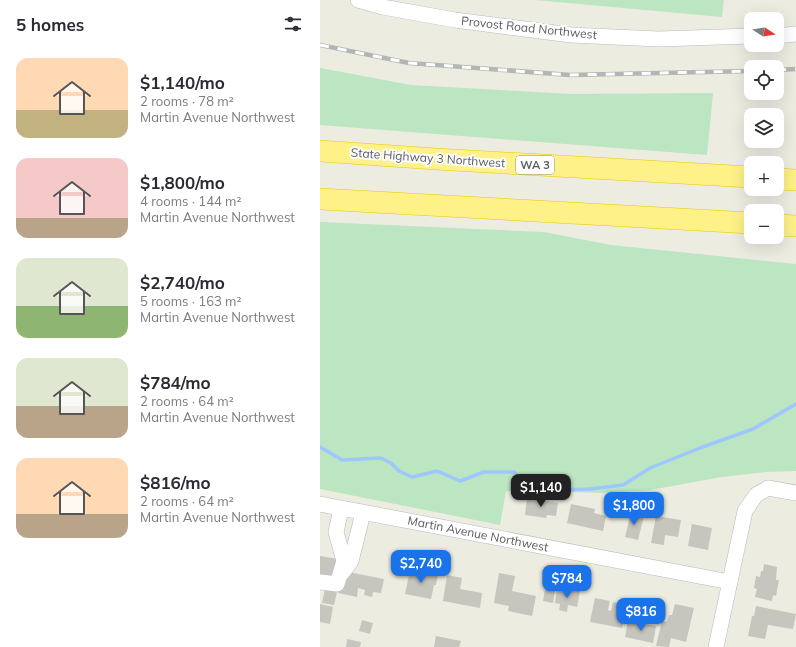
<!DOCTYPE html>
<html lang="en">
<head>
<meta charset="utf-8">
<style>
	:root { --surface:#fff; --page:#f2f2f3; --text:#2b2b33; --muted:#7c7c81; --accent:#1a73e8 }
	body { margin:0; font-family:Mulish,sans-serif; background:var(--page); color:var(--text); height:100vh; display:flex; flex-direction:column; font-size:15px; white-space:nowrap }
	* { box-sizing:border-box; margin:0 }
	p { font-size:13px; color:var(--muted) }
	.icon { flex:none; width:22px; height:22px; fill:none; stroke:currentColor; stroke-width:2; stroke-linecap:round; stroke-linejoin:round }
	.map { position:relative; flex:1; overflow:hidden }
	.drawer { display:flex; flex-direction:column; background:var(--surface); width:320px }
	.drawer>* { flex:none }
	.needle { width:26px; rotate:102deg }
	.controls { position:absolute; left:424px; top:12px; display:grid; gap:8px }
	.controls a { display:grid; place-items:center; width:40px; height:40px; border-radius:8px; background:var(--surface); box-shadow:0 4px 16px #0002; font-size:20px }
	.price { position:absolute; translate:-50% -34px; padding:0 9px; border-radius:8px; background:var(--accent); color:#fff; font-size:13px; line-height:26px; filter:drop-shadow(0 1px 2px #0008) }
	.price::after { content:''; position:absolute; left:50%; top:24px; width:12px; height:9px; margin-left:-6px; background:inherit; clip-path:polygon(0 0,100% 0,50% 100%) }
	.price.active { background:#222; color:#fff }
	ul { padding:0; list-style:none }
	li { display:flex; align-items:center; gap:12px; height:100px; padding:0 16px }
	li span { display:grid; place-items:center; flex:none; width:112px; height:80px; border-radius:12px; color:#555 }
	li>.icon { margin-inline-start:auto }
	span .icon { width:48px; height:48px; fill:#fffc; stroke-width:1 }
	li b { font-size:17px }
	h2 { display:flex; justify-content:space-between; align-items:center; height:48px; padding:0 16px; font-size:17px }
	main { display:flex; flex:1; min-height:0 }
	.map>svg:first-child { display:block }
	.green { fill:#bce5c2 }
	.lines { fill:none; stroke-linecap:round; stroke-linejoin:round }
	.stream { stroke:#9ec6ff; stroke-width:3.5 }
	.building { fill:#c7c6be }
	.minor-casing { stroke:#b9bac0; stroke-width:16 }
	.highway-casing { stroke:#edc600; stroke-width:22 }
	.minor { stroke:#fff; stroke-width:15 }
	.highway { stroke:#fdf187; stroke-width:21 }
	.rail-casing { stroke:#b4b5b5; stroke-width:4.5 }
	.rail { stroke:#fff; stroke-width:3; stroke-dasharray:9; stroke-linecap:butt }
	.labels { text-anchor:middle; stroke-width:4; stroke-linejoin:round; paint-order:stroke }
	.shield { fill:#fff; stroke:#8b8d91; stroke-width:1 }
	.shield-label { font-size:11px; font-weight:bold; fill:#595c62 }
	.street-label { font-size:12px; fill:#595c62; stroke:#fff }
</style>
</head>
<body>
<main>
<section class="drawer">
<h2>5 homes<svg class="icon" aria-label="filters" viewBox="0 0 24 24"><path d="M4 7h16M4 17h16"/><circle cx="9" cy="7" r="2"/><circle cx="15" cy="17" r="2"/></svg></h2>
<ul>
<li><span style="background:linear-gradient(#ffd9b3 65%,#c2b280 0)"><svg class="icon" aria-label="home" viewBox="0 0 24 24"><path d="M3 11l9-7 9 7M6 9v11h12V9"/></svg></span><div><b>$1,140/mo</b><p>2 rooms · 78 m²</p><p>Martin Avenue Northwest</p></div></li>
<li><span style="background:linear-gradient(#f6c9c9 75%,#b9a48a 0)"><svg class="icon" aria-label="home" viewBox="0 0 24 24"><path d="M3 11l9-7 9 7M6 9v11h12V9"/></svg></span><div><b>$1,800/mo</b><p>4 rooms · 144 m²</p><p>Martin Avenue Northwest</p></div></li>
<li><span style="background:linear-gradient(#dfe7d0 60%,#8fb573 0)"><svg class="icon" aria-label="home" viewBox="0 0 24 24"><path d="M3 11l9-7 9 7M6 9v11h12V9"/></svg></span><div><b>$2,740/mo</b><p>5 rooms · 163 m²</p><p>Martin Avenue Northwest</p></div></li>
<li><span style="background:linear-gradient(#dfe7d0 60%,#b9a48a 0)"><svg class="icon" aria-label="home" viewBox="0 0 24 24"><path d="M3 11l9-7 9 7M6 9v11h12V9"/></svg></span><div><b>$784/mo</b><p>2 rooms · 64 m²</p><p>Martin Avenue Northwest</p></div></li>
<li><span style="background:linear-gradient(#ffd9b3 70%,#b9a48a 0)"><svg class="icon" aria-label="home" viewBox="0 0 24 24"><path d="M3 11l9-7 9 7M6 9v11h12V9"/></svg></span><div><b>$816/mo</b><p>2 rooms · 64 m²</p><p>Martin Avenue Northwest</p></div></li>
</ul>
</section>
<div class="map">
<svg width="476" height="647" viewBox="0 0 476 647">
	<rect width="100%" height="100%" fill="#edece1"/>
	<!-- green -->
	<g class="green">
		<polygon points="216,0 404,0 402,17"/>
		<polygon points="0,68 91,85 253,94 393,93 387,155 0,125"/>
		<polygon points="0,222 224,232 291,245 476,264 476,471 446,472 402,477 330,490 285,493 186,491 180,525 0,489"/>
	</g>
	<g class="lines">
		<!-- stream -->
		<polyline class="stream" points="0,447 22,460 61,458 71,463 79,471 92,477 117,471 140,481 164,472 194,472 203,482 225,490 270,489 303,485 330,468 380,448 433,429 476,404"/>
	</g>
	<!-- building -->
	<g class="building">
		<polygon points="207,498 238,503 236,516 227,515 226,518 205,515"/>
		<polygon points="251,504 275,509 274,513 286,516 283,531 247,523"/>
		<polygon points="311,513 324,516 318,540 305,537"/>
		<polygon points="336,516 361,520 358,537 345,535 344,545 331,543"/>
		<polygon points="372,524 392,528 388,550 368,546"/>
		<polygon points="0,556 18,559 14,578 0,575"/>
		<polygon points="444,564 457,567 456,580 459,580 456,596 453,595 452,601 435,597 437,589 434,588 436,576 440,577 441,571 443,571"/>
		<polygon points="90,570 106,573 106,571 118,574 116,585 114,585 111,599 85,594"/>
		<polygon points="28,572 64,579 61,593 53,592 52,597 44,595 45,590 38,588 37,597 18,593 20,583 25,584"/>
		<polygon points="179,573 195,576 192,591 216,596 212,616 188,611 189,606 174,603"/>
		<polygon points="127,575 142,578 140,589 162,593 160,608 123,601"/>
		<polygon points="237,588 260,591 257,607 248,605 247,612 239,610 240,604 235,603"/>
		<polygon points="5,589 17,592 14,605 2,603"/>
		<polygon points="225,589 235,591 233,603 223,601"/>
		<polygon points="275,598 290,601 288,610 291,611 293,602 307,605 302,628 270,622"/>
		<polygon points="0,604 13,607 10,624 0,622"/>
		<polygon points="355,604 374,608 366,642 351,638 349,647 336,646 342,621 347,622 349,615 352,615"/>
		<polygon points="436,606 476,614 473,629 448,625 445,639 428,636 432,616 434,616"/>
		<polygon points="42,620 53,623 50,634 39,631"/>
		<polygon points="308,621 336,626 333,643 305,637"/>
		<polygon points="116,636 141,641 139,647 114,647"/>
		<polygon points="27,639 41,642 40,647 26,647"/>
	</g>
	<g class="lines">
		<defs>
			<g id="minor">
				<polyline points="38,0 63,7 135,20 251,35 338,39 431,36"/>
				<polyline points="457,36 476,34"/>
				<polyline points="0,504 410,582"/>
				<polyline points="23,572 31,561 43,513"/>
				<polyline points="1,582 17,584 24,561 16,532 21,509"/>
				<polyline points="396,647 425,511 436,495 448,488 476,493"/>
			</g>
			<g id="highway">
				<polyline points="0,151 116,159 431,177"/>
				<polyline points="457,179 476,180"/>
				<polyline points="0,199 431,223"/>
				<polyline points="457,225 476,226"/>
			</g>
		</defs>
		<!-- minor casing -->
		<use href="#minor" class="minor-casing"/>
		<!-- highway casing -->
		<use href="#highway" class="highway-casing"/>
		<!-- minor -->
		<use href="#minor" class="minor"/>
		<!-- highway -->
		<use href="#highway" class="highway"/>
		<defs>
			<g id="rail">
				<polyline points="0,45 89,63 250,75 431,71"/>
				<polyline points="457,70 476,69"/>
			</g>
		</defs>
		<!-- rail casing -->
		<use href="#rail" class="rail-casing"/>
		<!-- rail -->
		<use href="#rail" class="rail"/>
	</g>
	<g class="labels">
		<!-- shield labels -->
		<rect class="shield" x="196" y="156" width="38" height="18" rx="3"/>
		<g class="shield-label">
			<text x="215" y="169">WA 3</text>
		</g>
		<!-- street labels -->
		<g class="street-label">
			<text transform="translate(209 28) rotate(6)" y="4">Provost Road Northwest</text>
			<text transform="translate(108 158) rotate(4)" y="4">State Highway 3 Northwest</text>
			<text transform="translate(158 534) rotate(11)" y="4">Martin Avenue Northwest</text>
		</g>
	</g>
</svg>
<div class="controls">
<a><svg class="needle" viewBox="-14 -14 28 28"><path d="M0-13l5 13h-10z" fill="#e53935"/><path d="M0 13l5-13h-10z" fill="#7c7c81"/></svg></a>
<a><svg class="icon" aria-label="locate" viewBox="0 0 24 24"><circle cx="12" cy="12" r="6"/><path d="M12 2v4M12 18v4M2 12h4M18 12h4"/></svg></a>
<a><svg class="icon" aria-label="layers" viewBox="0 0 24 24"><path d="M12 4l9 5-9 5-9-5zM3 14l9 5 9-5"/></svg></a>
<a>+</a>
<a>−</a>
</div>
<b class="price active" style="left:221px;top:508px">$1,140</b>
<b class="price" style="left:314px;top:526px">$1,800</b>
<b class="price" style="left:101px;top:584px">$2,740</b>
<b class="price" style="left:247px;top:599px">$784</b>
<b class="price" style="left:321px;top:632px">$816</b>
</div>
</main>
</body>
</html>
